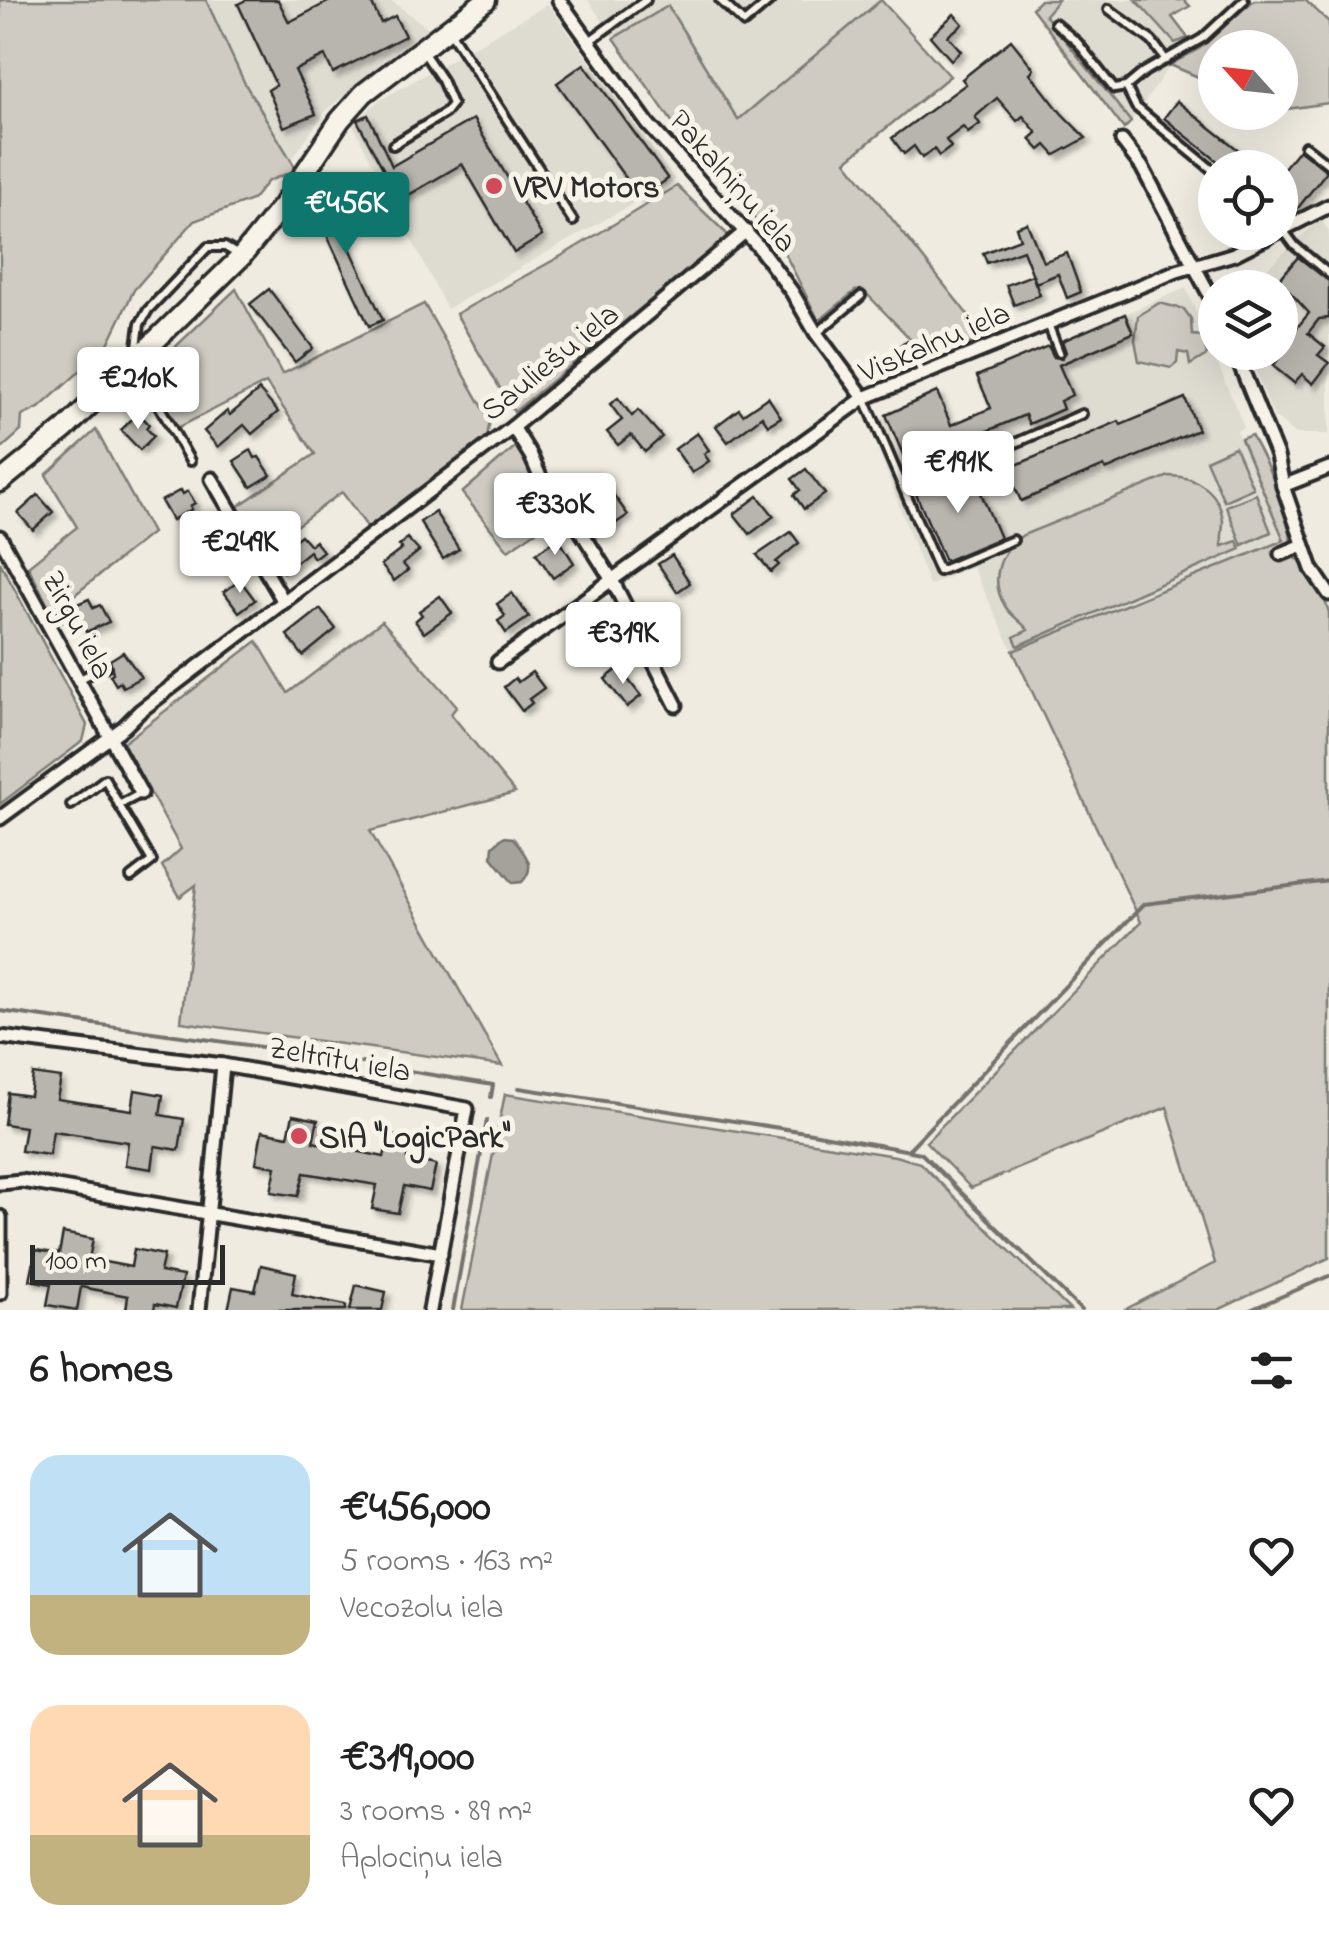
<!DOCTYPE html>
<html lang="en">
<head>
<meta charset="utf-8">
<style>
	:root { --surface:#fff; --page:#f6f6f6; --text:#222; --muted:#767676; --accent:#0f766e }
	body { margin:0; font-family:"Indie Flower",sans-serif; background:var(--page); color:var(--text); height:100vh; display:flex; flex-direction:column; font-size:38px; white-space:nowrap }
	* { box-sizing:border-box; margin:0 }
	p { font-size:32px; color:var(--muted) }
	.icon { flex:none; width:55px; height:55px; fill:none; stroke:currentColor; stroke-width:2; stroke-linecap:round; stroke-linejoin:round }
	.map { position:relative; height:1310px; overflow:hidden }
	.panel { display:flex; flex-direction:column; background:var(--surface); flex:1 }
	.panel>* { flex:none }
	.needle { width:65px; rotate:297deg }
	.controls { position:absolute; left:1198px; top:30px; display:grid; gap:20px }
	.controls a { display:grid; place-items:center; width:100px; height:100px; border-radius:50%; background:var(--surface); box-shadow:0 10px 40px #0002; font-size:50px }
	.scale { position:absolute; left:30px; bottom:25px; width:195px; box-sizing:border-box; padding-left:10px; border:5px solid #2b2b2b; border-top:0; font-size:28px; line-height:35px; white-space:nowrap; color:#2b2b2b; -webkit-text-stroke:8px #f7f3e8; paint-order:stroke }
	.price { position:absolute; translate:-50% -85px; padding:0 22px; border-radius:10px; background:#fff; color:#222; font-size:32px; line-height:65px; filter:drop-shadow(0 2px 5px #0008) }
	.price::after { content:''; position:absolute; left:50%; top:60px; width:30px; height:22px; margin-left:-15px; background:inherit; clip-path:polygon(0 0,100% 0,50% 100%) }
	.price.on { background:var(--accent); color:#fff }
	ul { padding:0; list-style:none }
	li { display:flex; align-items:center; gap:30px; height:250px; padding:0 30px }
	li span { display:grid; place-items:center; flex:none; width:280px; height:200px; border-radius:30px; color:#555 }
	li>.icon { margin-inline-start:auto }
	span .icon { width:120px; height:120px; fill:#fffc; stroke-width:1 }
	li b { font-size:42px }
	h2 { display:flex; justify-content:space-between; align-items:center; height:120px; padding:0 30px; font-size:42px }
	.map>svg:first-child { display:block }
	.built { fill:#dedbd1 }
	.green { fill:#cfcbc2; stroke:#7d7b76; stroke-width:2.5 }
	.water { fill:#a4a29a; stroke:#74726e; stroke-width:2.5 }
	.lines { fill:none; stroke-linecap:round; stroke-linejoin:round }
	.stream { stroke:#74726e; stroke-width:4 }
	.building { fill:#b8b5ae; stroke:#2b2b2b; stroke-width:2.5; filter:url(#shadow) }
	.lane-casing { stroke:#2b2b2b; stroke-width:14 }
	.street-casing { stroke:#2b2b2b; stroke-width:19 }
	.secondary-casing { stroke:#2b2b2b; stroke-width:25 }
	.lane { stroke:#f7f3e8; stroke-width:6 }
	.street { stroke:#f7f3e8; stroke-width:11 }
	.secondary { stroke:#f7f3e8; stroke-width:18 }
	.poi-dot { fill:#d1495b; stroke:#f7f3e8; stroke-width:4 }
	.labels { text-anchor:middle; stroke-width:10; stroke-linejoin:round; paint-order:stroke }
	.street-label { font-size:32px; fill:#2b2b2b; stroke:#f7f3e8 }
	.poi-label { font-size:32px; font-weight:bold; fill:#2b2b2b; stroke:#f7f3e8; text-anchor:start }
</style>
</head>
<body>
<div class="map">
<svg width="1329" height="1310" viewBox="0 0 1329 1310">
	<defs>
		<filter id="shadow"><feDropShadow dx="4.5" dy="4.5" stdDeviation="2.5" flood-color="#0004"/></filter>
	</defs>
	<rect width="100%" height="100%" fill="#efebe0"/>
	<filter id="ink" filterUnits="userSpaceOnUse"><feTurbulence type="fractalNoise" baseFrequency=".01" numOctaves="2"/><feDisplacementMap in="SourceGraphic" scale="20" xChannelSelector="R" yChannelSelector="G"/><feConvolveMatrix kernelMatrix="1 2 1 2 8 2 1 2 1" color-interpolation-filters="sRGB"/></filter>
	<g filter="url(#ink)">
		<!-- built -->
		<g class="built">
			<polygon points="206,0 390,0 431,30 328,108 291,160 245,84"/>
			<polygon points="588,0 881,0 738,120 669,7 614,38"/>
			<polygon points="1058,0 1136,0 1175,43 1170,65 1131,122 1044,15"/>
			<polygon points="548,4 675,180 447,309 353,125 377,102"/>
			<polygon points="1321,218 1329,232 1329,434 1296,434 1274,417 1248,353 1280,352 1280,288 1246,288"/>
			<polygon points="1186,288 1244,427 1237,431 1285,540 1013,651 972,566 929,586 869,424 937,392 952,425 991,408 977,376"/>
		</g>
		<!-- green -->
		<g class="green">
			<polygon points="0,0 206,0 245,84 297,170 268,181 252,200 194,221 134,290 106,348 39,408 22,416 21,431 0,450"/>
			<polygon points="881,0 950,76 846,161 987,339 927,356 863,290 855,291 819,321 782,248 693,152 614,38 668,6 738,120"/>
			<polygon points="1040,0 1058,0 1045,15 1131,122 1124,129 1032,8"/>
			<polygon points="1136,0 1184,0 1190,6 1172,17 1188,38 1175,43"/>
			<polygon points="1254,0 1305,0 1329,22 1329,103 1280,110 1280,48 1215,48 1215,84 1170,65 1200,48"/>
			<polygon points="677,186 729,236 514,412 456,314 563,255"/>
			<polygon points="236,289 282,374 424,304 490,420 487,437 368,528 342,492 261,552 237,507 315,454 266,383 177,428 145,376"/>
			<polygon points="1159,303 1184,309 1191,319 1192,335 1203,336 1207,355 1190,365 1188,354 1178,352 1177,363 1171,368 1139,361 1135,340 1138,316"/>
			<polygon points="96,430 152,533 52,613 28,566 77,527 46,475"/>
			<path d="M1251,435C1263,456 1295,520 1290,542L1278,549L1281,559L1291,556L1302,561L1305,573L1321,590L1329,612V1258L1218,1310H1124L1215,1263L1167,1107L971,1188L926,1142L1141,922L1013,651L1284,540L1241,439Z"/>
			<polygon points="516,446 559,515 508,550 462,493"/>
			<polygon points="1235,447 1253,488 1224,501 1206,460"/>
			<path d="M1169,476C1197,476 1220,492 1223,521C1223,530 1221,538 1222,546L1237,541L1241,549L1018,646L1014,637L1028,630C1021,621 1011,616 1005,606C989,580 999,551 1023,535Z"/>
			<polygon points="1256,494 1271,532 1242,545 1226,506"/>
			<polygon points="0,562 87,725 83,741 0,804"/>
			<polygon points="382,621 457,706 451,714 515,793 370,831 502,1066 181,1022 196,885 180,897 162,866 181,849 123,743 257,641 288,693"/>
			<polygon points="505,1094 895,1156 920,1163 1070,1310 462,1310"/>
		</g>
		<!-- water -->
		<path class="water" d="M503,837L513,838C524,854 538,865 522,882L513,883L492,857L493,846Z"/>
		<g class="lines">
			<!-- stream -->
			<g class="stream">
				<polyline points="0,1011 283,1050 493,1085 491,1097"/>
				<polyline points="519,1088 812,1133 921,1153 1081,1310"/>
				<polyline points="909,1149 1144,904 1329,881"/>
				<polyline points="453,1310 487,1120"/>
				<polyline points="1250,1310 1329,1276"/>
			</g>
		</g>
		<!-- building -->
		<g class="building">
			<polygon points="246,0 278,0 289,22 332,0 370,0 381,23 395,16 405,36 333,73 325,56 295,70 316,114 284,127 268,90 276,85 238,4"/>
			<polygon points="954,14 963,24 948,36 961,51 951,60 930,36"/>
			<polygon points="1011,40 1034,69 1030,73 1062,114 1086,138 1055,155 1046,145 1040,150 1030,139 1037,133 1023,116 1017,121 997,98 975,117 980,124 968,133 963,127 946,140 951,147 939,156 934,149 922,158 914,146 904,154 892,138 966,84 962,79"/>
			<polygon points="584,64 668,179 640,198 557,83"/>
			<polygon points="1177,101 1261,168 1226,168 1164,118"/>
			<polygon points="368,115 392,166 473,119 542,236 514,253 462,164 400,200 357,120"/>
			<polygon points="1299,149 1327,171 1294,213 1287,217 1280,211 1280,197 1286,189 1280,184 1280,173"/>
			<polygon points="323,189 383,320 369,326 309,196"/>
			<polygon points="1027,223 1043,262 1067,253 1081,292 1067,298 1058,274 1036,283 1023,250 987,263 983,253 1020,239 1016,227"/>
			<polygon points="1298,257 1329,281 1329,318 1319,319 1308,333 1325,347 1318,355 1329,363 1313,384 1302,374 1294,383 1273,366 1286,349 1282,346 1309,313 1279,280"/>
			<polygon points="1032,275 1040,295 1014,305 1006,285"/>
			<polygon points="269,289 313,348 295,362 250,304"/>
			<polygon points="1125,314 1133,333 1059,365 1072,395 1060,401 1063,409 1029,424 1025,415 938,452 944,467 914,480 886,415 937,392 951,425 991,408 977,376 1048,346 1054,357 1062,358 1066,352 1062,341"/>
			<polygon points="259,390 278,412 252,434 244,425 218,447 204,431 227,411 230,415"/>
			<polygon points="768,397 781,417 768,425 762,416 728,442 716,426 739,409 743,414"/>
			<polygon points="618,398 632,416 638,410 662,437 645,452 631,435 618,445 607,432 622,420 610,404"/>
			<polygon points="1185,398 1198,430 1106,470 1104,466 1021,501 1007,469 1119,421 1121,425"/>
			<polygon points="138,413 149,424 146,428 154,436 140,450 121,430"/>
			<polygon points="697,433 709,450 704,454 709,461 692,473 675,449"/>
			<polygon points="251,450 255,458 259,457 271,475 251,487 234,461"/>
			<polygon points="806,469 825,494 804,509 794,495 800,490 792,479"/>
			<polygon points="971,470 1000,538 945,561 916,494"/>
			<polygon points="607,486 628,515 606,530 586,502"/>
			<polygon points="181,490 183,494 188,491 195,503 190,506 192,509 172,520 161,501"/>
			<polygon points="38,495 53,512 33,530 18,513"/>
			<polygon points="758,496 774,516 750,534 734,514"/>
			<polygon points="435,512 459,549 443,559 420,522"/>
			<polygon points="791,532 799,543 776,562 779,565 771,572 757,555"/>
			<polygon points="301,535 310,545 315,541 323,551 314,558 309,551 283,572 272,558"/>
			<polygon points="407,538 419,551 403,564 408,570 394,581 381,565 402,549 399,546"/>
			<polygon points="558,538 574,563 553,578 536,553"/>
			<polygon points="672,555 690,583 677,592 658,564"/>
			<polygon points="240,580 255,600 239,612 224,592"/>
			<polygon points="512,593 529,617 506,633 498,621 505,616 497,604"/>
			<polygon points="440,596 452,613 424,633 415,621 422,615 419,611"/>
			<polygon points="89,599 93,608 100,605 109,622 86,632 75,605"/>
			<polygon points="320,609 336,629 303,656 287,635"/>
			<polygon points="601,616 611,631 600,639 605,646 591,656 575,633"/>
			<polygon points="123,652 141,677 123,687 120,682 116,685 110,675 113,673 110,660"/>
			<polygon points="619,668 641,696 627,707 605,679"/>
			<polygon points="532,672 544,688 529,699 532,703 522,711 504,687 515,678 518,682"/>
			<polygon points="33,1074 61,1078 57,1099 132,1110 135,1090 163,1095 160,1115 184,1119 179,1150 155,1146 152,1169 125,1165 128,1142 53,1131 49,1155 21,1151 25,1127 4,1124 8,1093 30,1096"/>
			<polygon points="293,1115 318,1120 313,1142 384,1157 389,1135 412,1139 407,1159 436,1165 430,1191 404,1186 398,1213 372,1209 377,1185 304,1173 298,1196 271,1192 276,1167 256,1163 262,1131 288,1136"/>
			<polygon points="63,1233 93,1239 89,1259 131,1267 134,1249 164,1255 160,1272 183,1276 176,1308 155,1304 154,1310 126,1310 128,1296 81,1287 77,1310 47,1305 51,1284 30,1280 36,1250 59,1254"/>
			<polygon points="261,1265 296,1273 292,1294 346,1305 346,1310 228,1310 233,1287 255,1291"/>
			<polygon points="356,1285 386,1292 382,1310 350,1310"/>
		</g>
		<g class="lines">
			<defs>
				<g id="lane">
					<polyline points="720,0 744,23 771,0"/>
					<polyline points="1109,9 1152,41 1166,60"/>
					<polyline points="1055,23 1078,43 1114,89 1126,87 1144,72 1203,38 1244,0"/>
					<polyline points="449,30 573,221"/>
					<polyline points="588,42 646,0"/>
					<polyline points="1126,87 1136,107 1215,172"/>
					<polyline points="393,145 445,113 452,104 442,80 422,50"/>
					<polyline points="1305,146 1329,165"/>
					<polyline points="1284,231 1295,246 1329,274"/>
					<polyline points="1048,324 1059,352"/>
					<polyline points="817,333 861,296"/>
					<polyline points="136,354 140,324 148,310 208,247 225,247 240,256"/>
					<polyline points="137,366 190,461"/>
					<polyline points="882,369 907,347 924,375"/>
					<polyline points="865,399 939,571 1013,540"/>
					<polyline points="905,491 1082,414"/>
					<polyline points="48,622 71,610"/>
					<polyline points="78,680 106,666"/>
					<polyline points="71,805 105,779 119,805 140,794"/>
					<polyline points="119,805 152,861 131,877"/>
				</g>
				<g id="street">
					<polyline points="559,0 648,124 758,246 792,292 816,333 864,398"/>
					<polyline points="1122,141 1142,167 1215,305"/>
					<polyline points="1235,352 1277,456 1283,486 1312,569 1329,594"/>
					<polyline points="513,427 531,456 544,486 572,517 612,580 676,705"/>
					<polyline points="212,479 284,602"/>
					<polyline points="1283,486 1329,468"/>
					<polyline points="0,537 141,793"/>
					<polyline points="1281,554 1303,545"/>
					<polyline points="498,662 864,398 1177,271 1234,254 1329,206"/>
					<polyline points="0,818 124,727 140,711 513,427 746,231"/>
					<polyline points="0,1037 223,1065 467,1109 430,1310"/>
					<polyline points="0,1183 22,1181 441,1254"/>
					<polyline points="0,1217 0,1293"/>
					<polyline points="199,1310 223,1065"/>
				</g>
				<polyline id="secondary" points="0,482 65,429 242,256 283,205 340,120 364,93 486,0"/>
			</defs>
			<!-- lane casing -->
			<use href="#lane" class="lane-casing"/>
			<!-- street casing -->
			<use href="#street" class="street-casing"/>
			<!-- secondary casing -->
			<use href="#secondary" class="secondary-casing"/>
			<!-- lane -->
			<use href="#lane" class="lane"/>
			<!-- street -->
			<use href="#street" class="street"/>
			<!-- secondary -->
			<use href="#secondary" class="secondary"/>
		</g>
	</g>
	<!-- markers -->
	<g class="poi-dot">
		<circle cx="494" cy="186" r="10"/>
		<circle cx="299" cy="1136" r="10"/>
	</g>
	<g class="labels">
		<!-- street labels -->
		<g class="street-label">
			<text transform="translate(734 180) rotate(49)" y="11">Pakalniņu iela</text>
			<text transform="translate(934 341) rotate(-23)" y="11">Viskalnu iela</text>
			<text transform="translate(549 361) rotate(-39)" y="11">Sauliešu iela</text>
			<text transform="translate(79 624) rotate(62)" y="11">Zirgu iela</text>
			<text transform="translate(340 1058) rotate(10)" y="11">Zeltrītu iela</text>
		</g>
		<!-- poi labels -->
		<g class="poi-label">
			<text x="514" y="197">VRV Motors</text>
			<text x="319" y="1147">SIA "LogicPark"</text>
		</g>
	</g>
</svg>
<div class="controls">
<a><svg class="needle" viewBox="-14 -14 28 28"><path d="M0-13l5 13h-10z" fill="#e53935"/><path d="M0 13l5-13h-10z" fill="#767676"/></svg></a>
<a><svg class="icon" aria-label="locate" viewBox="0 0 24 24"><circle cx="12" cy="12" r="6"/><path d="M12 2v4M12 18v4M2 12h4M18 12h4"/></svg></a>
<a><svg class="icon" aria-label="layers" viewBox="0 0 24 24"><path d="M12 4l9 5-9 5-9-5zM3 14l9 5 9-5"/></svg></a>
</div>
<div class="scale">100 m</div>
<b class="price on" style="left:346px;top:257px">€456K</b>
<b class="price" style="left:138px;top:432px">€210K</b>
<b class="price" style="left:958px;top:516px">€191K</b>
<b class="price" style="left:555px;top:558px">€330K</b>
<b class="price" style="left:240px;top:596px">€249K</b>
<b class="price" style="left:623px;top:687px">€319K</b>
</div>
<section class="panel">
<h2>6 homes<svg class="icon" aria-label="filters" viewBox="0 0 24 24"><path d="M4 7h16M4 17h16"/><circle cx="9" cy="7" r="2"/><circle cx="15" cy="17" r="2"/></svg></h2>
<ul>
<li><span style="background:linear-gradient(#bfe0f5 70%,#c2b280 0)"><svg class="icon" aria-label="home" viewBox="0 0 24 24"><path d="M3 11l9-7 9 7M6 9v11h12V9"/></svg></span><div><b>€456,000</b><p>5 rooms · 163 m²</p><p>Vecozolu iela</p></div><svg class="icon" aria-label="heart" viewBox="0 0 24 24"><path d="M12 20l-8-8c-3-5 5-10 8-4 3-6 11-1 8 4z"/></svg></li>
<li><span style="background:linear-gradient(#ffd9b3 65%,#c2b280 0)"><svg class="icon" aria-label="home" viewBox="0 0 24 24"><path d="M3 11l9-7 9 7M6 9v11h12V9"/></svg></span><div><b>€319,000</b><p>3 rooms · 89 m²</p><p>Aplociņu iela</p></div><svg class="icon" aria-label="heart" viewBox="0 0 24 24"><path d="M12 20l-8-8c-3-5 5-10 8-4 3-6 11-1 8 4z"/></svg></li>
</ul>
</section>
</body>
</html>
